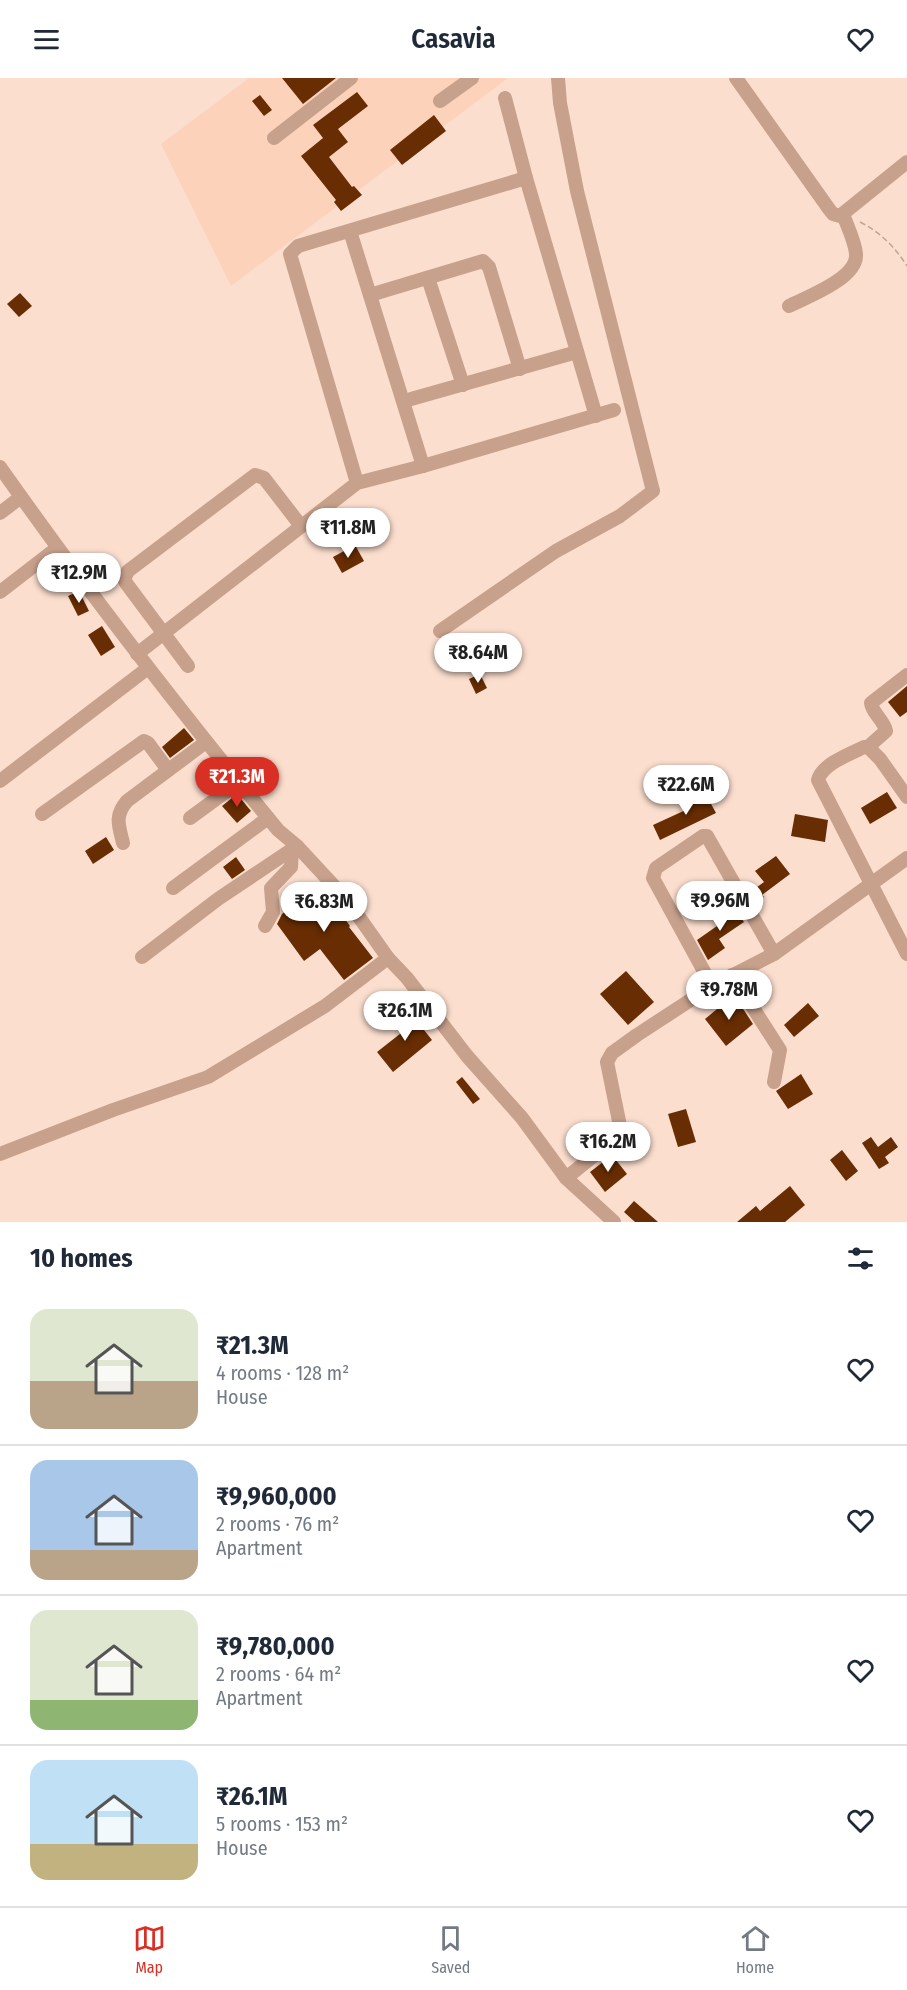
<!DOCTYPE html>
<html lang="en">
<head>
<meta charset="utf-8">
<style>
	:root { --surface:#fff; --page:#f6f6f7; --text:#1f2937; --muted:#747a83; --line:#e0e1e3; --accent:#d93025 }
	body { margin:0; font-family:"Fira Sans Condensed",sans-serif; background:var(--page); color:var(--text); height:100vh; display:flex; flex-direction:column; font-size:22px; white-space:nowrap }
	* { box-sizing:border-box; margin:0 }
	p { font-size:20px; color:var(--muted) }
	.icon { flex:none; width:33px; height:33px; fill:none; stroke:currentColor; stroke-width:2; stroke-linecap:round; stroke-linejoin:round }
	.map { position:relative; height:1144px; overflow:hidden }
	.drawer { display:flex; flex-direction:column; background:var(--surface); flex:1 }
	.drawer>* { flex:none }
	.price { position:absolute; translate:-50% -51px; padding:0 14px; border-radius:21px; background:#fff; color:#222; font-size:20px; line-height:39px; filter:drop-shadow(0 2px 3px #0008) }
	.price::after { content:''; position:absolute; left:50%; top:36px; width:18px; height:14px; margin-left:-9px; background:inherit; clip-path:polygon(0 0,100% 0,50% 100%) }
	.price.active { background:var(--accent); color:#fff }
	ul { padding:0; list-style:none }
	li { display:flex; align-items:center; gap:18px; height:150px; padding:0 30px }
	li+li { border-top:2px solid var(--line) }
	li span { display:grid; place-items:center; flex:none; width:168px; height:120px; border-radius:18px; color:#555 }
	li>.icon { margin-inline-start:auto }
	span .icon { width:72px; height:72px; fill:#fffc; stroke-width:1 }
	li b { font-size:26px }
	h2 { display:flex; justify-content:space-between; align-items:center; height:72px; padding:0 30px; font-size:26px }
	header { display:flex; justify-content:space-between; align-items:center; height:78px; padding:0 30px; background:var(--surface); font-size:27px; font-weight:600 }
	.dock { display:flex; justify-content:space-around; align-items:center; height:84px; border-top:2px solid var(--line); background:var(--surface); font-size:16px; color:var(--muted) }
	.dock a { display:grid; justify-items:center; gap:3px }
	.dock .active { color:var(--accent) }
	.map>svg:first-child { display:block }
	.built { fill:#fdd2bb }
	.building { fill:#682d02 }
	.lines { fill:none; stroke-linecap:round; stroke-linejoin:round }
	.path { stroke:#bea598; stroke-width:1.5; stroke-dasharray:6 3; stroke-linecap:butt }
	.minor { stroke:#c8a18c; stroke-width:14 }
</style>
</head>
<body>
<header><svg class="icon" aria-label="menu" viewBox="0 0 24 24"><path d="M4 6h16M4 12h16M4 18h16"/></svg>Casavia<svg class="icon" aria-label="heart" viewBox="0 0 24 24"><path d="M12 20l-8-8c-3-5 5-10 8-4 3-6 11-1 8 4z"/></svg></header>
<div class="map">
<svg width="907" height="1144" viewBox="0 0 907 1144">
	<rect width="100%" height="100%" fill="#fbdece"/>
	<!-- built -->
	<polygon class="built" points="249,0 508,0 231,208 161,66"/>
	<!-- building -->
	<g class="building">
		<polygon points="282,0 336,0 303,26"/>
		<polygon points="357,14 368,28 338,51 348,64 329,79 352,109 354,108 362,117 341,133 334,124 336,122 301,78 323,60 313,47"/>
		<polygon points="260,17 272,32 264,38 252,23"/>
		<polygon points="434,37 446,53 402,87 390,72"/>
		<polygon points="20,215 32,228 19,239 7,226"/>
		<polygon points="355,467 364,483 342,495 333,479"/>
		<polygon points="79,513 89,533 78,538 68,518"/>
		<polygon points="102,548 115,569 101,578 88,557"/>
		<polygon points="480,596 487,610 476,616 469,601"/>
		<polygon points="907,608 907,634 900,639 888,624"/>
		<polygon points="184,650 194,662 170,680 162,669"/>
		<polygon points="703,711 716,735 660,762 653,747 690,730 685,721"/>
		<polygon points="887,714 897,730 870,746 861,730"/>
		<polygon points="237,716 251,733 237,745 222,728"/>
		<polygon points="795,736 828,742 825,764 791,758"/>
		<polygon points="106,759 114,772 93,786 85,773"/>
		<polygon points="776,778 790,796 762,817 764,819 755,825 749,815 764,804 755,793"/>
		<polygon points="236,779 245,792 232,801 223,789"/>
		<polygon points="320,807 350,848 349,849 373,880 344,902 320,871 304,883 277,846 282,836"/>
		<polygon points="732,827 744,844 719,861 725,870 708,882 697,862 717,848 712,841"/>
		<polygon points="626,893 654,924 628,947 600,916"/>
		<polygon points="734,917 753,946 726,968 705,941"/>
		<polygon points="406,925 414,936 412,937 432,962 393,994 377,974 410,948 397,931"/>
		<polygon points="808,925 819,938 794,959 784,947"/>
		<polygon points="801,996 813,1016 788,1031 776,1013"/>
		<polygon points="462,999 480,1021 473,1026 456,1004"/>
		<polygon points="686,1031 696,1064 678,1069 668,1036"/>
		<polygon points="871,1059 878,1069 891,1059 898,1069 885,1079 889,1085 879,1091 862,1065"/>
		<polygon points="842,1072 858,1093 846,1103 830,1082"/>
		<polygon points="612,1077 627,1096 605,1114 590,1094"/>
		<polygon points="790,1108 805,1127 785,1144 737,1144 756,1128 760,1133"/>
		<polygon points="634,1123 658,1144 635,1144 624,1134"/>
	</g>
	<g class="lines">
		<!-- path -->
		<path class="path" d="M860,144C880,154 895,169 907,188"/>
		<!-- minor -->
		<g class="minor">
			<polyline points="736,0 829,131 833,136 840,138 907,84"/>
			<polyline points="505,20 526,100 596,338"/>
			<polyline points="440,23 472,0"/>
			<polyline points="274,60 351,0"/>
			<polyline points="350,153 423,388"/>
			<polyline points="428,200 463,307"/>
			<polyline points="370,217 483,183 489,189 520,291"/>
			<path d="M789,228C807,219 858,200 856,176C855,163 847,148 843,136"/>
			<polyline points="404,323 577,274"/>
			<path d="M0,389C88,514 181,634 278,752L297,768L347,822L388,880L407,900L467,978L522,1040L566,1100L614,1144"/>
			<polyline points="357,405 290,176 298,168 526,100"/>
			<polyline points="0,435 21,419"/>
			<polyline points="0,514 57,470"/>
			<polyline points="440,553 556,473 620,438 653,413 577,113 560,25 558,0"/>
			<polyline points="137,576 357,405 423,388 614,332"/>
			<polyline points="188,588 126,505 124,501 128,493 255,397 264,400 301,448"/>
			<path d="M868,669L886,653C884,642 872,635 871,625L907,597"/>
			<polyline points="0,703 148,590"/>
			<path d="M907,719L880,681L868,669H864C850,676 822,686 818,702L907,876"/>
			<polyline points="42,736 144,663 148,665 168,692"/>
			<polyline points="190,740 239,704"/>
			<path d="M123,765C119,748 114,738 127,723L206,664"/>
			<polyline points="173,810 268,740"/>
			<polyline points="265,848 273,834 271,810 291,789 292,771"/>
			<polyline points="142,879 218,821 297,768"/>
			<polyline points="732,897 780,972 774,1004"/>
			<polyline points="712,908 653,800 656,790 703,758 707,758 774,876"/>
			<polyline points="0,1076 113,1032 208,999 325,928 388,880"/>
			<polyline points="566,1100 617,1059 621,1053 607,984 612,975 637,957 712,908 774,876 907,780"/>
		</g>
	</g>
</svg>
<b class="price" style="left:348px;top:481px">₹11.8M</b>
<b class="price" style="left:79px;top:526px">₹12.9M</b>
<b class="price" style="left:478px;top:606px">₹8.64M</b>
<b class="price active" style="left:237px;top:730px">₹21.3M</b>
<b class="price" style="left:686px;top:738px">₹22.6M</b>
<b class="price" style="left:720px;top:854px">₹9.96M</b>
<b class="price" style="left:324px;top:855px">₹6.83M</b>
<b class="price" style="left:729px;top:943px">₹9.78M</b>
<b class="price" style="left:405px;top:964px">₹26.1M</b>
<b class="price" style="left:608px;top:1095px">₹16.2M</b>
</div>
<section class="drawer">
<h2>10 homes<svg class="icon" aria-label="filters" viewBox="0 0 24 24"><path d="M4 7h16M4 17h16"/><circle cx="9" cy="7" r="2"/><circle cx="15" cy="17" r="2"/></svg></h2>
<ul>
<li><span style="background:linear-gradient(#dfe7d0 60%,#b9a48a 0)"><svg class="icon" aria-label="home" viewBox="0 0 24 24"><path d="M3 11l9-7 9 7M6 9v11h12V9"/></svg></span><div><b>₹21.3M</b><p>4 rooms · 128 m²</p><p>House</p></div><svg class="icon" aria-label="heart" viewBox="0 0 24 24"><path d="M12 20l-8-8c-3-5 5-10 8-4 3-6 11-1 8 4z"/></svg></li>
<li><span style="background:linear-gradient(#a9c7e8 75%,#b9a48a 0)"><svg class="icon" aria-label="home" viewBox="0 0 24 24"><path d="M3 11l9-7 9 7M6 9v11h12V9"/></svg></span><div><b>₹9,960,000</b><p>2 rooms · 76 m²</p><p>Apartment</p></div><svg class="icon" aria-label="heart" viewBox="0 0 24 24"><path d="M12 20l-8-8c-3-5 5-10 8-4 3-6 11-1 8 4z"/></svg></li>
<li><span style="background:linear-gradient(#dfe7d0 75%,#8fb573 0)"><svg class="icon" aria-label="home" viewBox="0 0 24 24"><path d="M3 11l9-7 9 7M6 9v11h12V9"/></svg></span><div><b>₹9,780,000</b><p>2 rooms · 64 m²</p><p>Apartment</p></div><svg class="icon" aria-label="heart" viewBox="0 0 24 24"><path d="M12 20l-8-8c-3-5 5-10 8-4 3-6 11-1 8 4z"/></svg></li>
<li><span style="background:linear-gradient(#bfe0f5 70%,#c2b280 0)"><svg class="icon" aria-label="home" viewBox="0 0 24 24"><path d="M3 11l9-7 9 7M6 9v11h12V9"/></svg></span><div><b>₹26.1M</b><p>5 rooms · 153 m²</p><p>House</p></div><svg class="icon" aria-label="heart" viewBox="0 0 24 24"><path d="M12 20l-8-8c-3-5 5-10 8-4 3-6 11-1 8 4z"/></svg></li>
</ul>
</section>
<nav class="dock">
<a class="active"><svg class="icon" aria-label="map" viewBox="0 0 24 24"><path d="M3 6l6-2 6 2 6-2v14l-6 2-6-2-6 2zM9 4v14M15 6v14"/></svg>Map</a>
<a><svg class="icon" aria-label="saved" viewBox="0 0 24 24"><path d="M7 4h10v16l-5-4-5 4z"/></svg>Saved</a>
<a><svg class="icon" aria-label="home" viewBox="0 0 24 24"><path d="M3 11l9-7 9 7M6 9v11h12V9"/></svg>Home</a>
</nav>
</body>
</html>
